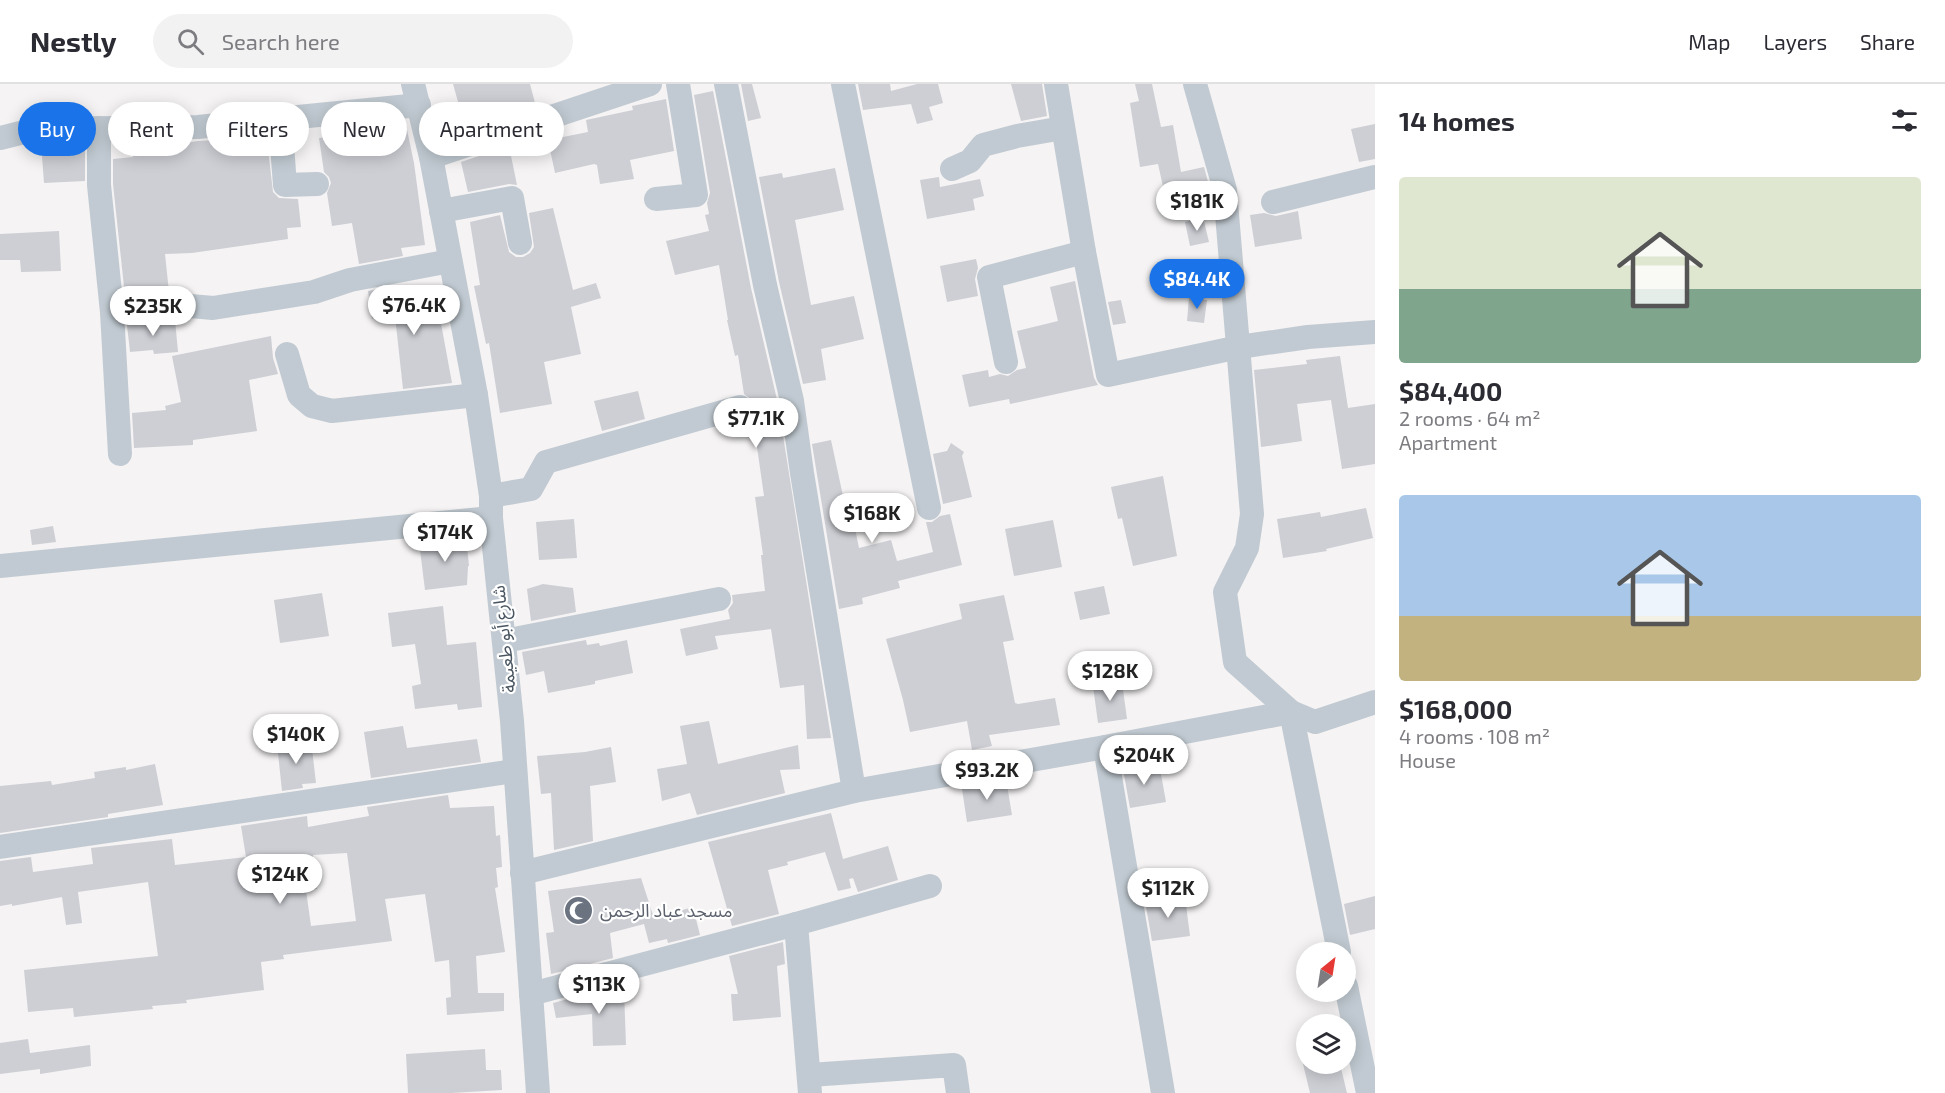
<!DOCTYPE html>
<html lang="en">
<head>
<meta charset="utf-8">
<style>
	:root { --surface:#fff; --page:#f2f2f3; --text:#2b2b33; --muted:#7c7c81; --line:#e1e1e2; --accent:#1a73e8 }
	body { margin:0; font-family:"Exo 2","Noto Sans Arabic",sans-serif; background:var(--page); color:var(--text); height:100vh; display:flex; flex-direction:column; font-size:22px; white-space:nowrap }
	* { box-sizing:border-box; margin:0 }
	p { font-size:20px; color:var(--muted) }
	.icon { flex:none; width:33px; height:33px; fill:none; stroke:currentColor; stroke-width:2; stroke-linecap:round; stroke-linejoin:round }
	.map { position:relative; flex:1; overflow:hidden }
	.drawer { display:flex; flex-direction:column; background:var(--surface); width:570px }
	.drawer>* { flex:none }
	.hud { position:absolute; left:18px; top:18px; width:570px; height:54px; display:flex; gap:12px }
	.needle { width:39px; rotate:30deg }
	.tools { position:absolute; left:1296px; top:858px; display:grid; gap:12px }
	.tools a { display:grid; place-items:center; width:60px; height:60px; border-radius:50%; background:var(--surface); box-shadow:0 3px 15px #0003; font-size:30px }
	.price { position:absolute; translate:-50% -51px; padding:0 14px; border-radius:21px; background:#fff; color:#222; font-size:20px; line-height:39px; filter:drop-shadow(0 2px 3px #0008) }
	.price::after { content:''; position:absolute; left:50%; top:36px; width:18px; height:14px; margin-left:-9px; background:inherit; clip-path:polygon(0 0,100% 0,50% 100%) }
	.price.selected { background:var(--accent); color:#fff }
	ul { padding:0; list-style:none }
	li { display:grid; align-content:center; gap:12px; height:318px; padding:0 24px }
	li span { display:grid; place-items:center; height:186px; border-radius:6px; color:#555 }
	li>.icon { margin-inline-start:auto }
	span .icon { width:108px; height:108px; fill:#fffc; stroke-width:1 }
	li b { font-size:26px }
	h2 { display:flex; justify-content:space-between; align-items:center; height:72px; padding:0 24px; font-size:26px }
	.chip { padding:0 21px; border-radius:27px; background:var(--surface); box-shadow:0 3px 15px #0003; font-size:21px; line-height:54px }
	.chip.selected { background:var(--accent); color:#fff }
	header { display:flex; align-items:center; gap:36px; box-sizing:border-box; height:84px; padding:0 30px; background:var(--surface); border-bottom:2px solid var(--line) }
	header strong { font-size:28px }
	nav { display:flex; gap:33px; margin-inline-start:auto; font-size:21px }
	.search { width:420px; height:54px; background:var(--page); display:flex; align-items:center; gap:15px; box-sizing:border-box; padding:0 21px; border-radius:33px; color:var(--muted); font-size:22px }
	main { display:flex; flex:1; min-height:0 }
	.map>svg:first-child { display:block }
	.building { fill:#cdcfd5; fill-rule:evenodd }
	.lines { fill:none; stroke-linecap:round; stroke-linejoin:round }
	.minor { stroke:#c1cad2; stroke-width:24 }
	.labels { text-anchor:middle; stroke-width:4.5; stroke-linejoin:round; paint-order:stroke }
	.street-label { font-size:18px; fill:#4a5661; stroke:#fff }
	.worship-label { font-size:18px; fill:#5b616d; stroke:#fff; text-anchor:start }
</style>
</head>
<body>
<header>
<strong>Nestly</strong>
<div class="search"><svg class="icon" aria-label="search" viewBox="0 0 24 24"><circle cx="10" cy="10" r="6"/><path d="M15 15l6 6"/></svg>Search here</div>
<nav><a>Map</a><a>Layers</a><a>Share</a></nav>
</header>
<main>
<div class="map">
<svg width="1375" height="1009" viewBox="0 0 1375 1009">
	<rect width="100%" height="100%" fill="#f5f3f3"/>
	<!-- building -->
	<g class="building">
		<polygon points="453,0 530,0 535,19 518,24 519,28 466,46"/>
		<polygon points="741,0 752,0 761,34 748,37"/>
		<polygon points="858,0 890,0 891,7 917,0 938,0 943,19 929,23 933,36 917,40 911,20 863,26"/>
		<polygon points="1011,0 1042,0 1047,32 1021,37"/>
		<polygon points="1135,0 1152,0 1161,43 1173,41 1181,88 1204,83 1211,109 1166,116 1158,80 1140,83 1130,19 1139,17"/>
		<polygon points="713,7 751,204 778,320 831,654 807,655 804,601 780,604 771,545 715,552 718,565 686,572 680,545 730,535 728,526 733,519 732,511 765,507 761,471 763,471 755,413 764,412 755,349 759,344 761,337 753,317 744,310 738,271 735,272 727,236 728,236 719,181 675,191 666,157 709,147 705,131 709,130 707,119 710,109 694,11"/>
		<polygon points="666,15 674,67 630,76 634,95 600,100 597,81 594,80 555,89 548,56 588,48 586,36 633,26 632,22"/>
		<polygon points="1375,40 1375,75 1359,78 1351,45"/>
		<polygon points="406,41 414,79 425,161 401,164 403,172 359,180 352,139 332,142 327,109 331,99 329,93 324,88 319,54 364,49"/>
		<polygon points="263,53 263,57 267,56 273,108 279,114 298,115 301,143 287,144 288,155 192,169 165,170 169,208 125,212 113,100 113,75 133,73 133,70 174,65 173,61 198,57 216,56 217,58"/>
		<polygon points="41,59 85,59 85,97 44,99"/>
		<polygon points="509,62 517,101 509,100 468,108 461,78"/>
		<polygon points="835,84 844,126 795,136 811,221 854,212 864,255 821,265 826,296 803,300 779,198 759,93 782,89 783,94"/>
		<polygon points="939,93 940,103 980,95 984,112 973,115 975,126 927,135 920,96"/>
		<polygon points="553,124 573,206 596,199 601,214 571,223 581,270 544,278 552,320 500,329 489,259 486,260 474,202 480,201 470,138 500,131 509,168 516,173 523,173 530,169 534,163 529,129"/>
		<polygon points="1298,127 1302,155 1255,163 1250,131 1264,129 1276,132"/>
		<polygon points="1203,133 1209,158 1190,162 1185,138"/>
		<polygon points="59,147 61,187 21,188 20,176 0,176 0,150"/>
		<polygon points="976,175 978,184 975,195 978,212 947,218 940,182"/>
		<polygon points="1075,197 1094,294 1098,301 1010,320 1009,315 969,323 962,291 988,286 989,293 1000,290 1008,292 1017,286 1026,284 1017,247 1058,237 1050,203"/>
		<polygon points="402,201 402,204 421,202 425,237 440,234 452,299 403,305 395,232 372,235 368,207"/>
		<polygon points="1189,214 1207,216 1204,239 1187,237"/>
		<polygon points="1121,216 1126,239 1113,241 1108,218"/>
		<polygon points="175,236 178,268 154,270 153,266 130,268 127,241"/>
		<polygon points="271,252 273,274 278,290 249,296 257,347 193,356 193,361 134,364 132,329 166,326 165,322 181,318 172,272"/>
		<polygon points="1340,272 1348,324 1375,320 1375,380 1342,385 1331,316 1297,320 1302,357 1261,363 1254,286 1307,280 1306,276"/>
		<polygon points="638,307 645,335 602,347 594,317"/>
		<polygon points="831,356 846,426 851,425 859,464 891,456 897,477 933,468 926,438 932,438 940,432 950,430 962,481 898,497 900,504 862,514 863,520 839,525 812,360"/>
		<polygon points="951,359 964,368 962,372 972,413 943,420 933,370 947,367"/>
		<polygon points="1163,392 1177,472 1133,482 1122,434 1118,435 1111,403"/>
		<polygon points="1366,424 1373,454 1326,465 1327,467 1283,474 1277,435 1320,428 1321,433"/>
		<polygon points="574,435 577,474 539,476 536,438"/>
		<polygon points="1053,436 1062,483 1014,492 1005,445"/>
		<polygon points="53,442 56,458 32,461 30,446"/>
		<polygon points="466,453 469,482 468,482 467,501 425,506 419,458"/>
		<polygon points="543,500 573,504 576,528 531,537 527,505"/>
		<polygon points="1104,502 1110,530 1080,536 1074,508"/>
		<polygon points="322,509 329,552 280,559 274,516"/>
		<polygon points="1004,511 1014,556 1003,558 1015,619 1018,620 1055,614 1060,641 989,651 992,662 972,666 967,637 910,648 903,616 886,555 962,535 959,520"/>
		<polygon points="443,522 447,561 476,558 482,623 458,626 457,620 415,625 412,602 421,600 415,560 392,563 388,529"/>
		<polygon points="586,556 587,561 599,559 600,562 627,556 633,589 595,597 595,600 548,609 544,587 526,591 522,568"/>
		<polygon points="1122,598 1127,635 1098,639 1093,602"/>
		<polygon points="709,637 718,680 798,661 800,685 780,686 785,709 697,731 690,709 662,717 657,685 687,680 680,642"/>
		<polygon points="403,642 407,664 477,655 481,678 371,694 364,648"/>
		<polygon points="311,656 316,699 302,700 303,704 282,707 277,660"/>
		<polygon points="611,663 616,698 590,702 593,757 554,766 551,709 541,710 537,672 585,668"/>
		<polygon points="1159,679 1166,718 1130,724 1123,685"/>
		<polygon points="155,680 163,721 108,730 108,733 0,749 0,702 51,697 52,701 95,694 94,688 126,683 126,686"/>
		<polygon points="1006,695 1012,731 967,738 962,705 983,702 982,699"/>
		<path d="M448,711L450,724L494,722L496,752L500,751L502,783L496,784L498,803L495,804L505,868L476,872L478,909H504V927L447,931L446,914L451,913L449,876L435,878L425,810L385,815L392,857L283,871L284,875L261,878L264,906L186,916L187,919L152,922L153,925L74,933L73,924L28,928L24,886L158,872L148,798L78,808L82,839L66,841L62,813L12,822V820L0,822V777L31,773L33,788L93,780L91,764L172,755L175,781L246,773L241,742L307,732L308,743L369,732L367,723ZM347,769L356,837L311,842L306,806L317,805L313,771Z"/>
		<polygon points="831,729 843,775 888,762 898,796 858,808 853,794 849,795 851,804 838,807 825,768 787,778 788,781 768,786 779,830 732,842 708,758"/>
		<polygon points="641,794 654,834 693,823 700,851 668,859 667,855 649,859 644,840 610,849 613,874 551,890 546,849 554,848 548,807"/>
		<polygon points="1375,812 1375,845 1350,851 1344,820"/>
		<polygon points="1185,813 1190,852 1152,857 1145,817"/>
		<polygon points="783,858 785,880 777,882 781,933 733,937 731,910 738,910 729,872"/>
		<polygon points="617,902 618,907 624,907 626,961 593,962 592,930 556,934 553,919"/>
		<polygon points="28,955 30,969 90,961 91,982 40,990 40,985 0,990 0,959"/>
		<polygon points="485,965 486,986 501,986 502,1006 452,1009 408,1009 406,970"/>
		<polygon points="1303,980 1340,980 1347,1009 1310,1009"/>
	</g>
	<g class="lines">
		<!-- minor -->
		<g class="minor">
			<polyline points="413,0 431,73 476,311 491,412 491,434 512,637 538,1009"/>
			<polyline points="726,0 765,201 792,317 802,389 854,707"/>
			<polyline points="843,0 929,424"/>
			<polyline points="1056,0 1084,168 1108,291 1239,263 1308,253 1375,248"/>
			<polyline points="1195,0 1225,106 1252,430 1247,464 1225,508 1235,578 1291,628 1339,868"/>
			<polyline points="280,35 285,101 317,100"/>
			<polyline points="99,44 99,101 112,228 120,370"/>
			<polyline points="0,54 36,45 198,43 419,21"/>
			<polyline points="431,73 650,0"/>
			<polyline points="952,85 970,77 983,61 1017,52 1063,44"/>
			<polyline points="656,115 696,111 678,0"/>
			<polyline points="1273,118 1375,93"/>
			<polyline points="441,127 512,114 520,159"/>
			<polyline points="112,228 179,221 213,224 314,208 350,196 450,177"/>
			<polyline points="287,270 299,311 312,322 332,327 476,311"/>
			<polyline points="1006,278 989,193 1084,168"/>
			<polyline points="491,412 531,405 546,378 740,323 747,337"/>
			<polyline points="0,482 491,434"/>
			<polyline points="504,557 719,515"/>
			<polyline points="0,763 514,687"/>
			<polyline points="522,789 854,707 1105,663"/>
			<polyline points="796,840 810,1009"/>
			<polyline points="1346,902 1368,1009"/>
			<polyline points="531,910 796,840 930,802"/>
			<polyline points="810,991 954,981 958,1009"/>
			<polyline points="1163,1009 1105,663 1291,628 1315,638 1375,618"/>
		</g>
	</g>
	<!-- icons -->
	<defs>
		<symbol id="mosque-disc" viewBox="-11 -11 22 22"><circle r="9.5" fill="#6b7280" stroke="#fff"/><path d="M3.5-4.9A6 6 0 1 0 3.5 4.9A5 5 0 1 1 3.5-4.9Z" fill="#fff"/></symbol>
	</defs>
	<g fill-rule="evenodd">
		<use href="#mosque-disc" x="562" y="810" width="33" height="33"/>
	</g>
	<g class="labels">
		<!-- street labels -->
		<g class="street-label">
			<text transform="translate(504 555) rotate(-96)" y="6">شارع أبو طعيمة</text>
		</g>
		<!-- worship labels -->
		<g class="worship-label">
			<text x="600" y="833">مسجد عباد الرحمن</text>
		</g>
	</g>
</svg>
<div class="tools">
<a><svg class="needle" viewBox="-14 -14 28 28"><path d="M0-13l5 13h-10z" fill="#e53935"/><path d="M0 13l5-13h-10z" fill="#7c7c81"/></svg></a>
<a><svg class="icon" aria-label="layers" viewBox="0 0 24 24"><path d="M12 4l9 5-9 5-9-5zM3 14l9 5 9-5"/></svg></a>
</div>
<b class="price" style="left:1197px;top:148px">$181K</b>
<b class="price selected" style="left:1197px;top:226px">$84.4K</b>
<b class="price" style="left:414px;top:252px">$76.4K</b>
<b class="price" style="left:153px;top:253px">$235K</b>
<b class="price" style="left:756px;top:365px">$77.1K</b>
<b class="price" style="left:872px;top:460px">$168K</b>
<b class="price" style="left:445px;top:479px">$174K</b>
<b class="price" style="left:1110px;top:618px">$128K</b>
<b class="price" style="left:296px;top:681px">$140K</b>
<b class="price" style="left:1144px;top:702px">$204K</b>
<b class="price" style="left:987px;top:717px">$93.2K</b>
<b class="price" style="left:280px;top:821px">$124K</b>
<b class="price" style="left:1168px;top:835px">$112K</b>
<b class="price" style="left:599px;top:931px">$113K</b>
<div class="hud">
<a class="chip selected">Buy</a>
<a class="chip">Rent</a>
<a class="chip">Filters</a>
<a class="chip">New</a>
<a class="chip">Apartment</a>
</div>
</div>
<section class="drawer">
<h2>14 homes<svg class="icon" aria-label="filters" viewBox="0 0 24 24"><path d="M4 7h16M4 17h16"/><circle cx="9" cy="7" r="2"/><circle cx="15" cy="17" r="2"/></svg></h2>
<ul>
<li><span style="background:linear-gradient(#dfe7d0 60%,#7fa58c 0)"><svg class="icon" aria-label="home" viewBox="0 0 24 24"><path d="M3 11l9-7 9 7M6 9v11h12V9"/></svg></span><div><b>$84,400</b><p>2 rooms · 64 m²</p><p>Apartment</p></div></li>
<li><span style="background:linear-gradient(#a9c7e8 65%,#c2b280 0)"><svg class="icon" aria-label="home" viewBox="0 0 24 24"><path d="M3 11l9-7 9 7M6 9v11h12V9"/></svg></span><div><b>$168,000</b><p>4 rooms · 108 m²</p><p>House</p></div></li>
</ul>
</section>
</main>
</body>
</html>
